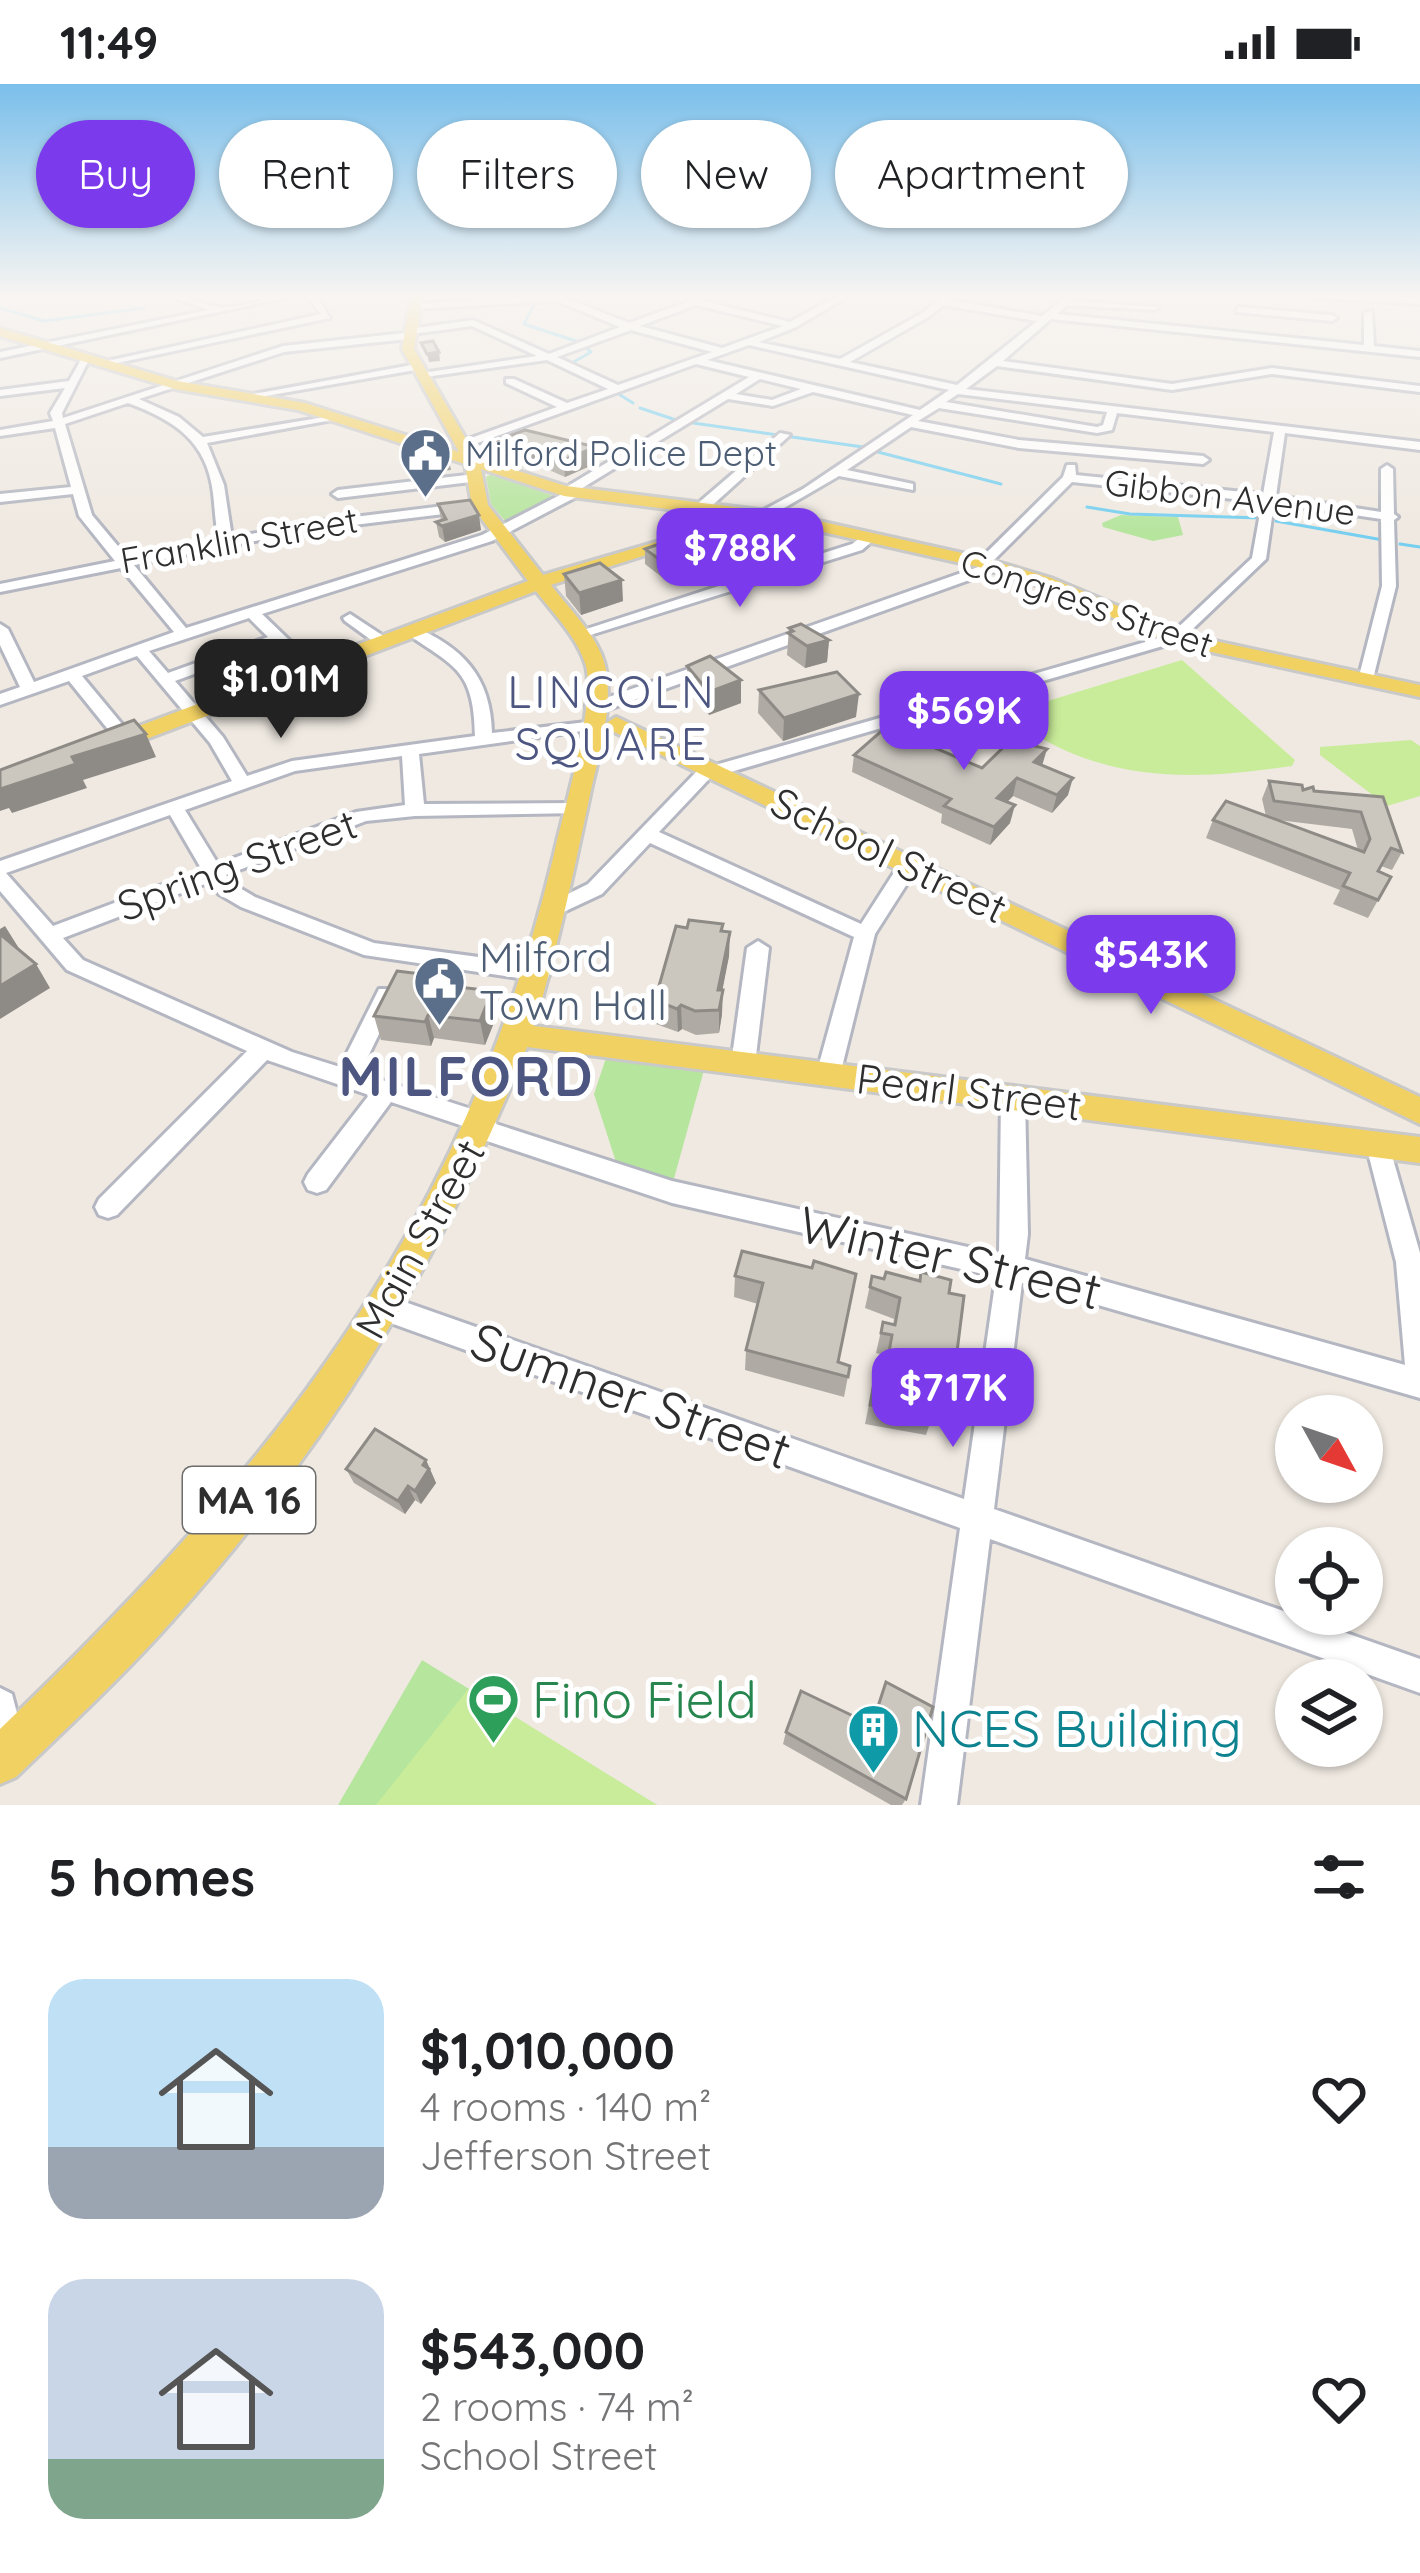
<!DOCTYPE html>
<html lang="en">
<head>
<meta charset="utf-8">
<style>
	:root { --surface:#fff; --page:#f6f6f6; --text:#202124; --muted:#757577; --accent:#7c3aed }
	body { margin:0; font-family:Quicksand,sans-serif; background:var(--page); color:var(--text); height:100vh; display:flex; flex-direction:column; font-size:45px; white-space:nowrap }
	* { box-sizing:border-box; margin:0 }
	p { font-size:39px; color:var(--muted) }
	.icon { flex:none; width:66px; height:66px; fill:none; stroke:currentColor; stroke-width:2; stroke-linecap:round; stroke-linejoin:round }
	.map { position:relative; height:1721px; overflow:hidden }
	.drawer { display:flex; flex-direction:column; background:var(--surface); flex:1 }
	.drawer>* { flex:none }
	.top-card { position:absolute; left:36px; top:36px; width:1350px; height:108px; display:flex; gap:24px }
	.needle { width:78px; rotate:130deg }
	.fabs { position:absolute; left:1275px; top:1311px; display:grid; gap:24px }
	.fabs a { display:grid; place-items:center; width:108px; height:108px; border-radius:50%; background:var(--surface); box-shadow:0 3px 9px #0004; font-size:60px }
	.price { position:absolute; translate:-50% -102px; padding:0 27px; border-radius:24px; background:var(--accent); color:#fff; font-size:39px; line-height:78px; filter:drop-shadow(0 3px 6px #0008) }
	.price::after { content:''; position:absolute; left:50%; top:72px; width:36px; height:27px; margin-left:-18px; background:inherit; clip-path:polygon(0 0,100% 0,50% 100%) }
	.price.selected { background:#222; color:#fff }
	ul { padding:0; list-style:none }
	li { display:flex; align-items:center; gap:36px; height:300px; padding:0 48px }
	li span { display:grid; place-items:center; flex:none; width:336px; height:240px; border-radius:36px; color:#555 }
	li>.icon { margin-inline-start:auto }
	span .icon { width:144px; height:144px; fill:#fffc; stroke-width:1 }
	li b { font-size:51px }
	h2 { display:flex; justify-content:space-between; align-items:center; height:144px; padding:0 48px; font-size:51px }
	.pill { padding:0 42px; border-radius:54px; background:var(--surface); box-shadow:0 3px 9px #0004; font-size:42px; line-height:108px }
	.pill.selected { background:var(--accent); color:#fff }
	.status { display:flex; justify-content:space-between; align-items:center; height:84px; padding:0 60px; background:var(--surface); direction:ltr }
	.status svg { height:33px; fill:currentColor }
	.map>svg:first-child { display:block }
	.green { fill:#b6e59e }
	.pitch { fill:#c9ec9a }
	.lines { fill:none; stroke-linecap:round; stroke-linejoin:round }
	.stream { stroke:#75cff0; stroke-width:3 }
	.minor-casing { stroke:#b4b7c1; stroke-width:6 }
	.major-casing { stroke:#c9c9c9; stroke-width:6 }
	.minor { fill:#fff; fill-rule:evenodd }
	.major { fill:#f2d163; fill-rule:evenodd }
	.wall { fill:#afaba4; fill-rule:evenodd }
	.shaded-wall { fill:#8e8b86 }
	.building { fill:#cbc7bf; stroke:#8e8b86; stroke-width:3 }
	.labels { text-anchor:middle; stroke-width:10; stroke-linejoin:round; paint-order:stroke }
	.far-service-label { font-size:36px; fill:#4e5e75; stroke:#fff; text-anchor:start }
	.far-street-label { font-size:36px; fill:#2e2e2e; stroke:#fff }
	.shield { fill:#fff; stroke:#6d6d6d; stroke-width:3 }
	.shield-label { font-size:39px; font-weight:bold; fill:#2e2e2e }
	.street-label { font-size:42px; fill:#2e2e2e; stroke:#fff }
	.service-label { font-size:42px; fill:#4e5e75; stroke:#fff; text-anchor:start }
	.neighbourhood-label { font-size:45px; letter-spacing:3px; fill:#4d5680; stroke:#fff }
	.near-street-label { font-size:51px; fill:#2e2e2e; stroke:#fff }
	.near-leisure-label { font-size:51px; fill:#27864d; stroke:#fff; text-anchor:start }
	.near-culture-label { font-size:51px; fill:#0d838f; stroke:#fff; text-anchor:start }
	.district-label { font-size:54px; font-weight:bold; letter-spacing:3px; fill:#4d5680; stroke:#fff }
</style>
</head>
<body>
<div class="status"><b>11:49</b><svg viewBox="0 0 49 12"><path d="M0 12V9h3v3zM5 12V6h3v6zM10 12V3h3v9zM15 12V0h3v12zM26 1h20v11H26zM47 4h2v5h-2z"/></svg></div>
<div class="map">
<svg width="1420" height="1721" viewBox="0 0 1420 1721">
	<rect width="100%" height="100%" fill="#efe9e1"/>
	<!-- green -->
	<g class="green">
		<polygon points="492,390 559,414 506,438 491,420 486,393"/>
		<polygon points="1121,431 1178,433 1183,451 1153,457 1103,443 1102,439"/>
		<polygon points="606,974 704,986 673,1098 616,1078 594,1010"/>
		<polygon points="422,1576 657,1721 338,1721"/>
	</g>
	<!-- pitch -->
	<g class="pitch">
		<path d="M1182,576L1295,676L1292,682C1192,697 1107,699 1021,642L1028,623Z"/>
		<polygon points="1411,656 1420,662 1420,712 1387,722 1320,671 1320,663"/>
		<polygon points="469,1604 657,1721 376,1721"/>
	</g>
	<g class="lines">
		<!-- stream -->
		<g class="stream">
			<polyline points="536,217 524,240 579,258"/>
			<polyline points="0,224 44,237 144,224"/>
			<polyline points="570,280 591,268 583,261"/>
			<polyline points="617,309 633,319"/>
			<polyline points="640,324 676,336"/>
			<polyline points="686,338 863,363"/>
			<polyline points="878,368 1001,400"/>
			<polyline points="1087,423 1130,430 1261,434"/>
			<polyline points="1276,437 1383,456"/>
			<polyline points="1400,460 1420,463"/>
		</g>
		<defs>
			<g id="minor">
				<path d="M164,210C184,210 200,221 219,223C244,225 277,210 304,210L0,274V268L209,226Z"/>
				<polygon points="306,210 315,210 330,234 103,282 98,279 321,230"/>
				<path d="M841,210H852L796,243L759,258L840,275L924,228L945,210H954L948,216L1042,232L1069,210H1078L1071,217L1159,223L1154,226L1067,221L1057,230L1364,261V229L1372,227L1374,262L1420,267V273L1051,235L1003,277L1172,300L1272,284L1420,302V308L1272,290L1172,306L997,282L966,305L1420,358V366L1285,349L1276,412L1381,428V385L1387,381L1393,385L1394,430L1398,433L1394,436L1396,502L1372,599H1360L1358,596L1382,502L1381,435L1274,419L1266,475L1180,557L710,694L659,748L861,840L902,776H916L919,781L875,850L840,991L836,998L828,1000L820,998L816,991L854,853L650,759L602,810L557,831L550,829L547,824L550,819L588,800L698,686L1170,551L1252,474L1262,418L1072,398L992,478L1000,479V485L598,629H586V621L981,482L977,479L979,476L1063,393L1067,381H1075L1076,391L1263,410L1274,348L1117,329L1112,346L1097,349L939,324L918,337L1019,356L1203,372L1209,376L1203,380L1019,364L911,343L847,386L913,400V406L839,392L765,435L760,434V428L803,405L913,331L813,308L773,322L728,315L579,406L578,412L492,457L262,530L316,582V588H304L276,560L175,597L223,653L247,692L292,677L475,652C474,587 456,583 407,550L404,547L412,542C463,563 491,593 492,649L595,637L597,641L589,646L419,670L424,720L575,719L584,725L582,729L415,732L366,737L226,791L233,800L255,813L374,859L539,881L547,883L550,889L547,895L539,897L364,871L241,823L219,810L210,798L63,854L83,876L292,968L340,983L379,905H395L398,911L360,989L493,1032L496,1040L672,1097L999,1170L1001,1014L1005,1007L1013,1004L1021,1007L1025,1014L1028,1150L1025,1175L1405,1281L1396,1178L1366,1061L1369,1054L1378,1051L1387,1054L1420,1169V1314L1022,1199L994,1425L1420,1575V1609L990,1455L957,1721H921L960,1444L385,1237L375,1233L371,1224L375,1215L385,1211L964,1415L996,1193L672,1119L472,1052L469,1044L391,1018L326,1106L317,1109L308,1106L304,1098L308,1090L369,1011L267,976L117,1131L108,1134L99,1131L95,1123L99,1115L247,967L67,886L0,807V777L232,697L210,659L137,572L82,592L131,651V659H119L69,597L0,621V610L20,603L0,561V540L8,545L34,598L174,548L121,484L0,508V500L115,477L79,432L73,410L0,418V410L71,403L55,344L0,352V346L53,337L50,329L65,304L0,312V306L69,297L83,272H91L62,329L63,334L283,262L405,249L409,245L473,236L549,270L620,243L557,217L411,225L414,220L558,211L629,239L695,215L790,238ZM696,221L783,242L722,264L640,242ZM943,221L1037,237L957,301L850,278L930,232ZM472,242L537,272L422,289L418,294L547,276L608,305L567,319L514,295H506V299L557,323L457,359L455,361L461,365L696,280L749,293L563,405L562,410L482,451L186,544L134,481L305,447L468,427L474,423L468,419L305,439L232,454L224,401L207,359L343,334L337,331L203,353L179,333L139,315L284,268L408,255L412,250ZM631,246L712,268L618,301L557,273ZM749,261L949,306L920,326L707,276ZM760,295L801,305L772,316L736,310ZM958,310L1107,328L1103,341L1097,343L946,318ZM128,319C174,336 207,357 213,409C215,425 215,440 219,456L128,474L92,431L65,340ZM249,534L268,553L168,589L149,567ZM402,672L405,721L356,728L218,780L185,726L295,687ZM170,731L202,786L53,842L6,789Z"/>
				<polygon points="1296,210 1420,214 1420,220 1300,213"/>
				<polygon points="1239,223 1332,231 1337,234 1332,237 1236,228"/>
				<polygon points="417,280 421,285 242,316 237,313"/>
				<polygon points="780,349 790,351 706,427 696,427 696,421"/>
				<polygon points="475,390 481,394 479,397 338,414 332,410 338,406"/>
				<polygon points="865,450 877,453 862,466 584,553 571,550 725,500 671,460 671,454 681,454 738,496 852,460"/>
				<polygon points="350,530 388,555 388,561 378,561 345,537 343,534"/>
				<polygon points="758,857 769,864 755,980 751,986 743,989 735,986 731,980 747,864"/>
				<polygon points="0,1604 12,1610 27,1668 22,1681 9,1686 0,1682"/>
			</g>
			<g id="major">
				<path d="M411,210H423L414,265L477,374L566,402L783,429L984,474L1051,494L1187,551L1420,601V613L1174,560L1039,502L979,483L783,439L757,436L551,501C570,526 601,555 606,586C613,624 599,670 591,706C574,786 558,864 534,942L1420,1053V1079L527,963C441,1179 327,1364 172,1537C123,1592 69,1642 16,1693L0,1700V1645C271,1385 466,1143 554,770C563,728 596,621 586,582C578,554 553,529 536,507L120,665H104V655L528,497L472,422L465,380L298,326L175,305L0,252V244L177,297L305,319L459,368L402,265ZM481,385L564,412L739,434L543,491L488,421Z"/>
				<polygon points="616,633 1420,1013 1420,1040 608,645 605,640"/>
			</g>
		</defs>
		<!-- minor casing -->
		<use href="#minor" class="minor-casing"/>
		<!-- major casing -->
		<use href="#major" class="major-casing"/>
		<!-- minor -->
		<use href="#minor" class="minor"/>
		<!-- major -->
		<use href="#major" class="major"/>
	</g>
	<!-- wall -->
	<g class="wall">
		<polygon points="525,346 597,379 565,393 540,382 530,386 496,374 493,358"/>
		<polygon points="438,420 481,446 445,458 439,453 436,438 441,436"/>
		<polygon points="645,465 681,488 663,494 645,480"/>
		<polygon points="564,490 623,517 581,531 566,512"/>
		<polygon points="789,544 829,556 827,578 805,584 787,571"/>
		<polygon points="687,582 741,619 709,631 687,604"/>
		<polygon points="759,606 856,633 783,657 758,629"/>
		<polygon points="854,671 982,684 1042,682 1068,711 1052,729 1013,712 1007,718 1010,739 990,761 941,739 942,730 852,688"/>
		<path d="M1269,697L1303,706L1383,713L1402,768L1392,786L1381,782L1378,788L1391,793L1368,834L1333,820L1340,806L1206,754L1213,736L1266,732L1262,715ZM1278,736L1352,745L1358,766Z"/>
		<polygon points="729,872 722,906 722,930 719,949 696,951 682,945 678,948 656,940 655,916"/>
		<polygon points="445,893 447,901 492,907 497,931 485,961 434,954 431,962 381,956 374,932"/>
		<polygon points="742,1167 838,1279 850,1282 844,1313 745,1286 746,1266 758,1220 734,1213 735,1192"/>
		<polygon points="872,1192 949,1209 951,1316 944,1336 932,1333 926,1351 865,1340 878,1276 886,1278 887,1272 876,1269 883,1238 893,1241 894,1235 865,1224"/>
		<polygon points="426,1376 436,1399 421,1420 415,1416 405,1430 354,1399 346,1385"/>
		<polygon points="886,1598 906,1715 902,1721 891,1721 783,1660 786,1648 871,1640"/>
	</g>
	<!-- shaded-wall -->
	<g class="shaded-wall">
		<polygon points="439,268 440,277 429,278 427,270"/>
		<polygon points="596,363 597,379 565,393 564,376"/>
		<polygon points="538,366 540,382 530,386 528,369"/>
		<polygon points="448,372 451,386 431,388 428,373"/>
		<polygon points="479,431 481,446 445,458 442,442"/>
		<polygon points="681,472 681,488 663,494 663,478"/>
		<polygon points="622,496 623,517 581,531 579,509"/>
		<polygon points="829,556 827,578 805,584 807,562"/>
		<polygon points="741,596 741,619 709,631 709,608"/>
		<polygon points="859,610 856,633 783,657 784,634"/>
		<polygon points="146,650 156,673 83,696 87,704 12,729 9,724 0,727 0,705 72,673"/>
		<polygon points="1047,665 1042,682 1034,678"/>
		<polygon points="1017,694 1013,712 993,732 997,714"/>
		<polygon points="1073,694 1068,711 1052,729 1057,711"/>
		<polygon points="1015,721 1010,739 990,761 994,743"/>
		<polygon points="5,842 20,866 0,854 0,845"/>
		<polygon points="730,848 729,872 718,929 718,906"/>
		<polygon points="36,880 50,904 0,935 0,902"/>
		<polygon points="723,906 722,930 719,949 719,926"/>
		<polygon points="492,907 497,931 485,961 480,937"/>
		<polygon points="681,921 682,945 678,948 677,925"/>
		<polygon points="428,931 434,954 431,962 425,938"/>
		<polygon points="426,1376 436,1399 421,1420 415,1407"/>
		<polygon points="408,1402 415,1416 405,1430 398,1417"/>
	</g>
	<!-- building -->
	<g class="building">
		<polygon points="433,257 439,268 427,270 421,259"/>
		<polygon points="525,346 596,363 564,376 538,366 528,369 493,358"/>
		<polygon points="428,362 447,365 448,372 428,373"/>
		<polygon points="470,416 479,431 442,442 436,438 446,435 438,420"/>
		<polygon points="662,459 681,472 663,478 645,465"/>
		<polygon points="600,479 622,496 579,509 564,490"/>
		<polygon points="801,540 829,556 807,562 788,549 793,547 789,544"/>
		<polygon points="710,572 741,596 709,608 687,582"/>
		<polygon points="837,588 859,610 784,634 759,606"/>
		<polygon points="134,636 146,650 72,673 76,680 0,705 0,686"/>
		<polygon points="886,643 982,684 1011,656 1047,665 1034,678 1073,694 1057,711 1017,694 997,714 1015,721 994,743 944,722 951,715 854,671"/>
		<polygon points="1269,697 1302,701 1303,706 1313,703 1314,707 1383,713 1402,768 1391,764 1378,787 1391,793 1378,816 1343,802 1350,789 1213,736 1226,717 1364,768 1370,755 1361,728 1274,717"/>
		<polygon points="689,836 723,840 721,847 730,848 718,906 723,906 719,926 695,927 681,921 677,925 655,916 676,842 687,844"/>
		<polygon points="0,850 36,880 0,902"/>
		<polygon points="397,887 445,893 442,901 492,907 480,937 428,931 425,938 374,932"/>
		<polygon points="742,1167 812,1184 814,1177 856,1190 838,1278 850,1282 848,1293 746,1266 763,1199 735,1192"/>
		<polygon points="886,1188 920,1197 921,1188 951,1196 949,1209 964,1212 951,1316 935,1312 932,1331 870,1321 878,1276 887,1279 892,1251 881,1249 883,1238 895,1241 900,1214 870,1203 872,1192 884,1195"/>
		<polygon points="375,1345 426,1376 423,1381 429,1385 415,1407 408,1402 398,1417 346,1385"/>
		<polygon points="886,1598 933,1623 906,1715 786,1648 801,1607 872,1641"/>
	</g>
	<!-- sky -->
	<linearGradient id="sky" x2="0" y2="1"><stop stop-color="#7abfeb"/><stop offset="0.47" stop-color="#f8f5f2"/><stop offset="1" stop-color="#f8f5f2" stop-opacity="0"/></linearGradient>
	<rect width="1420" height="451" fill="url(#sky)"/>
	<!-- icons -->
	<defs>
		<symbol id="civic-pin" viewBox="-11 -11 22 30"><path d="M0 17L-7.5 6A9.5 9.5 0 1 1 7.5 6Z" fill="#5c6f8a" stroke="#fff"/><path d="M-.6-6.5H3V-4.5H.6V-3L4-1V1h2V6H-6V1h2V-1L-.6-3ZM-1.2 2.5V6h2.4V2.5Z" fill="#fff"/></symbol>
		<symbol id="stadium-pin" viewBox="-11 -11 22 30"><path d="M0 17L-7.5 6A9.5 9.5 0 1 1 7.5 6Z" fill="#2e9e5b" stroke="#fff"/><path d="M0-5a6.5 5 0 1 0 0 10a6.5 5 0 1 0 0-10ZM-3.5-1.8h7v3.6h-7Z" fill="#fff"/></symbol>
		<symbol id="building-pin" viewBox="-11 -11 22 30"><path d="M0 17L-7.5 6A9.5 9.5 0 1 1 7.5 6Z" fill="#0f9aa8" stroke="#fff"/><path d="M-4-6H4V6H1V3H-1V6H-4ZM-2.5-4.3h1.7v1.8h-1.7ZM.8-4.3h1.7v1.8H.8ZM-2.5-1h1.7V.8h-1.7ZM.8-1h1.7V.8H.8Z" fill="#fff"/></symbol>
	</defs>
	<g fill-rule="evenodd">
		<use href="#civic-pin" x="396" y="340" width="59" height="81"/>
		<use href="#civic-pin" x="410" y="868" width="59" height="81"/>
		<use href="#stadium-pin" x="464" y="1586" width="59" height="81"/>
		<use href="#building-pin" x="844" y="1616" width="59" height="81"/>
	</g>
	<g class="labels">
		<!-- far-service labels -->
		<g class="far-service-label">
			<text x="465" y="382">Milford Police Dept</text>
		</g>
		<!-- far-street labels -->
		<g class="far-street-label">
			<text transform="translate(1230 413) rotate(7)" y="13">Gibbon Avenue</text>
			<text transform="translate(239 456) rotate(-10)" y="13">Franklin Street</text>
			<text transform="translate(1087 519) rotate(19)" y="13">Congress Street</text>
		</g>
		<!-- shield labels -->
		<rect class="shield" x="183" y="1383" width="132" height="66" rx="9"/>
		<g class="shield-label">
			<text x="249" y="1430">MA 16</text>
		</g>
		<!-- street labels -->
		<g class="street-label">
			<text transform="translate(889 771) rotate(26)" y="15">School Street</text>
			<text transform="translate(237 781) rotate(-20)" y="15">Spring Street</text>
			<text transform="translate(969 1008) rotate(7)" y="15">Pearl Street</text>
			<text transform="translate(420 1155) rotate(-61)" y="15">Main Street</text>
		</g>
		<!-- service labels -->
		<g class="service-label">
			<text x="479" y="888">Milford<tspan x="479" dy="48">Town Hall</tspan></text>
		</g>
		<!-- neighbourhood labels -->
		<g class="neighbourhood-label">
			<text x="612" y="624">LINCOLN<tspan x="612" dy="52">SQUARE</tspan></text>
		</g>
		<!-- near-street labels -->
		<g class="near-street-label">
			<text transform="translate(950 1174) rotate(13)" y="18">Winter Street</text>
			<text transform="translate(631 1312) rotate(20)" y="18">Sumner Street</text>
		</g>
		<!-- near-leisure labels -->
		<g class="near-leisure-label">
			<text x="532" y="1634">Fino Field</text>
		</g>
		<!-- near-culture labels -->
		<g class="near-culture-label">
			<text x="912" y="1663">NCES Building</text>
		</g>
		<!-- district labels -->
		<g class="district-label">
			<text x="467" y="1012">MILFORD</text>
		</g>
	</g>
</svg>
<div class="fabs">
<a><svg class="needle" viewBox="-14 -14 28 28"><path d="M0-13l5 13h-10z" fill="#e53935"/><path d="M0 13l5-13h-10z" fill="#757577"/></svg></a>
<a><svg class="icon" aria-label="locate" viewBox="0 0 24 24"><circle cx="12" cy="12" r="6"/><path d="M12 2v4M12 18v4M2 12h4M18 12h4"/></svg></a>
<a><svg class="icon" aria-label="layers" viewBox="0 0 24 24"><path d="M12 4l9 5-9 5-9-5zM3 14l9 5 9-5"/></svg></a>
</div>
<b class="price" style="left:740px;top:526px">$788K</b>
<b class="price selected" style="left:281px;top:657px">$1.01M</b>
<b class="price" style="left:964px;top:689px">$569K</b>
<b class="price" style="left:1151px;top:933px">$543K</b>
<b class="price" style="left:953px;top:1366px">$717K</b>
<div class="top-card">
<a class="pill selected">Buy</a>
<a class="pill">Rent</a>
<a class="pill">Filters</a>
<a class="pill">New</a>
<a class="pill">Apartment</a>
</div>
</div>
<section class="drawer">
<h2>5 homes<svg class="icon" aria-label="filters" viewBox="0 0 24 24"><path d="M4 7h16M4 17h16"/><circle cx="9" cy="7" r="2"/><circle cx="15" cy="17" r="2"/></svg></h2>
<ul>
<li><span style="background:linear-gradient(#bfe0f5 70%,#9aa5b1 0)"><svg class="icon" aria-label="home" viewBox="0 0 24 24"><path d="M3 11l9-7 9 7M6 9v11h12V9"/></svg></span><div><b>$1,010,000</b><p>4 rooms · 140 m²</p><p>Jefferson Street</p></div><svg class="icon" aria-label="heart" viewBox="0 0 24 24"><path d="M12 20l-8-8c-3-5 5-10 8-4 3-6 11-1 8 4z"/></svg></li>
<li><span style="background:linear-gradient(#c9d6e8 75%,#7fa58c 0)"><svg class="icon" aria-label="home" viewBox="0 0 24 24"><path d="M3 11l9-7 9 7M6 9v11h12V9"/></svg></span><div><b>$543,000</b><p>2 rooms · 74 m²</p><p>School Street</p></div><svg class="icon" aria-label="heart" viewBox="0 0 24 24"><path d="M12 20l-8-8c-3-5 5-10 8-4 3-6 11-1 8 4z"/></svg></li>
</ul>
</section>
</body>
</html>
